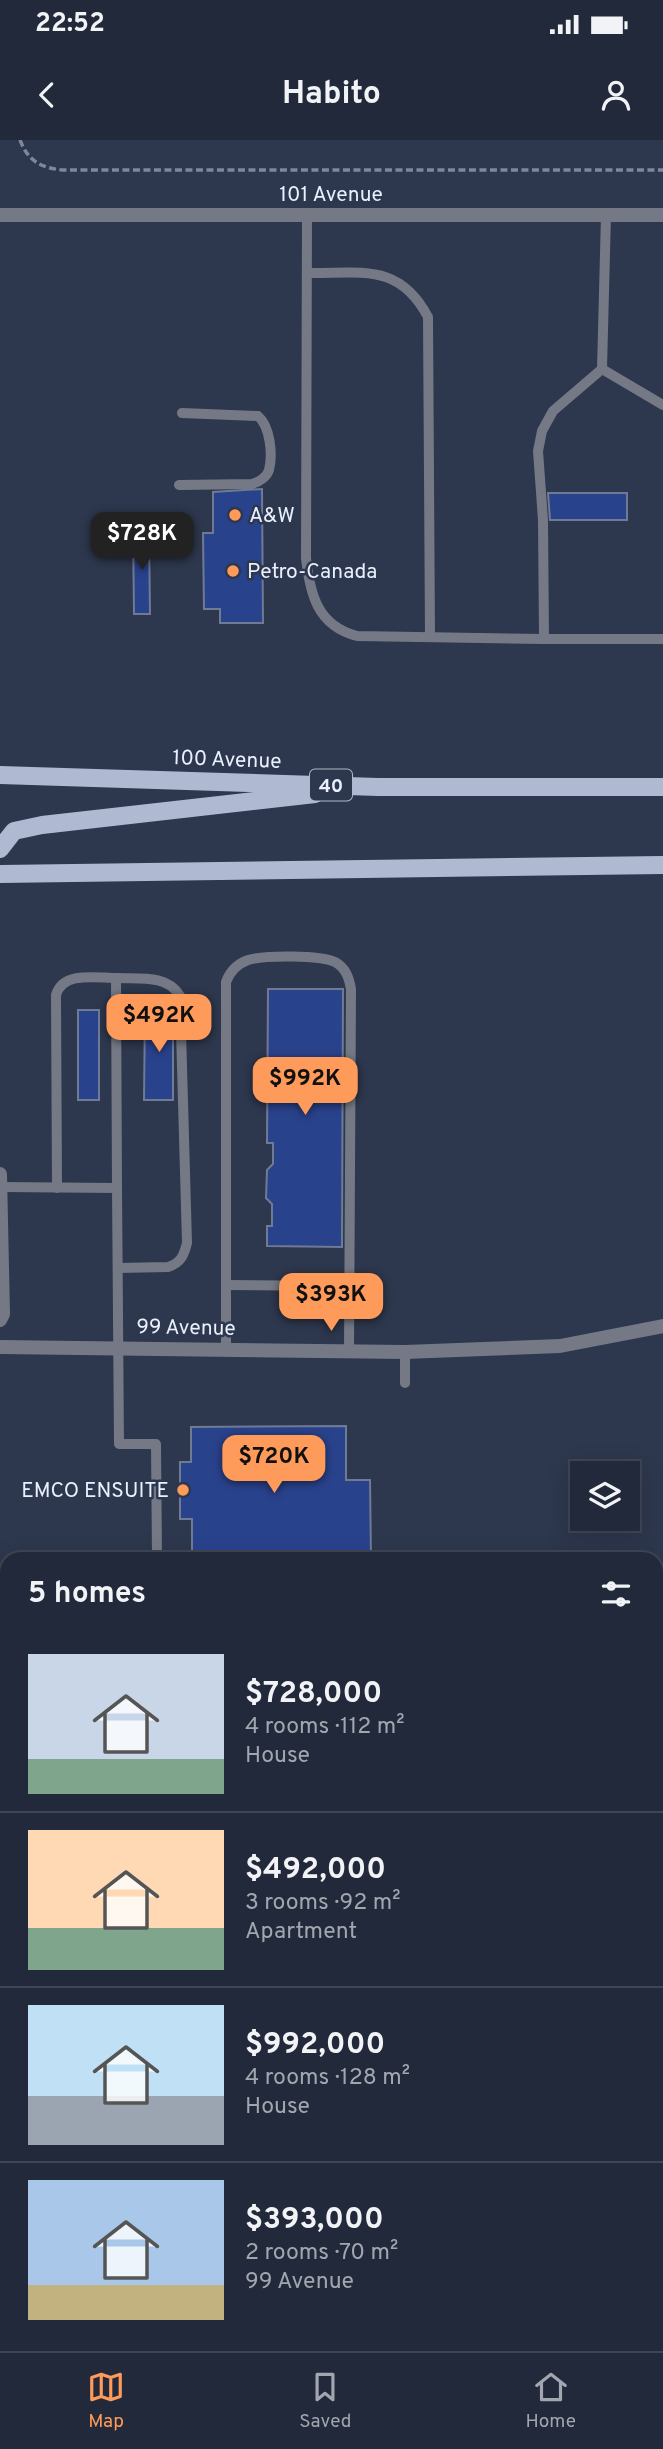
<!DOCTYPE html>
<html lang="en">
<head>
<meta charset="utf-8">
<style>
	:root { --surface:#22293a; --page:#2e3545; --text:#f1f3f6; --muted:#a2a6af; --line:#3f4554; --accent:#ff9b5a }
	body { margin:0; font-family:Overpass,sans-serif; background:var(--page); color:var(--text); height:100vh; display:flex; flex-direction:column; font-size:26px; white-space:nowrap }
	* { box-sizing:border-box; margin:0 }
	p { font-size:23px; color:var(--muted) }
	.icon { flex:none; width:38px; height:38px; fill:none; stroke:currentColor; stroke-width:2; stroke-linecap:round; stroke-linejoin:round }
	.map { position:relative; flex:1; overflow:hidden }
	.drawer { position:absolute; left:0px; top:1412px; width:663px; height:800px; display:flex; flex-direction:column; background:var(--surface); border-radius:21px 21px 0 0; box-shadow:0 7px 28px #0002,0 0 0 2px var(--line) }
	.drawer>* { flex:none }
	.tools { position:absolute; left:570px; top:1321px; display:grid; gap:14px }
	.tools a { display:grid; place-items:center; width:70px; height:70px; border-radius:0px; background:var(--surface); box-shadow:0 7px 28px #0002,0 0 0 2px var(--line); font-size:35px }
	.price { position:absolute; translate:-50% -60px; padding:0 16px; border-radius:14px; background:var(--accent); color:#111; font-size:23px; line-height:46px; filter:drop-shadow(0 2px 4px #0008) }
	.price::after { content:''; position:absolute; left:50%; top:42px; width:21px; height:16px; margin-left:-10px; background:inherit; clip-path:polygon(0 0,100% 0,50% 100%) }
	.price.selected { background:#222; color:#fff }
	ul { padding:0; list-style:none }
	li { display:flex; align-items:center; gap:21px; height:175px; padding:0 28px }
	li+li { border-top:2px solid var(--line) }
	li span { display:grid; place-items:center; flex:none; width:196px; height:140px; border-radius:0px; color:#555 }
	li>.icon { margin-inline-start:auto }
	span .icon { width:84px; height:84px; fill:#fffc; stroke-width:1 }
	li b { font-size:30px }
	h2 { display:flex; justify-content:space-between; align-items:center; height:84px; padding:0 28px; font-size:30px }
	.status { display:flex; justify-content:space-between; align-items:center; height:49px; padding:0 35px; background:var(--surface); direction:ltr }
	.status svg { height:19px; fill:currentColor }
	header { display:flex; justify-content:space-between; align-items:center; height:91px; padding:0 28px; background:var(--surface); font-size:32px; font-weight:700 }
	.menu { display:flex; justify-content:space-around; align-items:center; height:98px; border-top:2px solid var(--line); background:var(--surface); font-size:19px; color:var(--muted) }
	.menu a { display:grid; justify-items:center; gap:4px }
	.menu .selected { color:var(--accent) }
	.map>svg:first-child { display:block }
	.building { fill:#29428c; stroke:#6f7a94; stroke-width:2 }
	.lines { fill:none; stroke-linecap:round; stroke-linejoin:round }
	.path { stroke:#7f879a; stroke-width:3.5; stroke-dasharray:7 3.5; stroke-linecap:butt }
	.service { stroke:#747985; stroke-width:10 }
	.minor { stroke:#747985; stroke-width:14 }
	.tertiary { stroke:#747985; stroke-width:14 }
	.primary { stroke:#afbad2; stroke-width:18 }
	.poi-dot { fill:#ff9b5a; stroke:#2d374d; stroke-width:2.5 }
	.labels { text-anchor:middle; stroke-width:5; stroke-linejoin:round; paint-order:stroke }
	.shield { fill:#2d374d; stroke:#b1b8c9; stroke-width:2 }
	.shield-label { font-size:19px; font-weight:bold; fill:#e9f0fe }
	.street-label { font-size:21px; fill:#e9f0fe; stroke:#2d374d }
	.poi-label { font-size:21px; fill:#e9f0fe; stroke:#2d374d; text-anchor:start }
</style>
</head>
<body>
<div class="status"><b>22:52</b><svg viewBox="0 0 49 12"><path d="M0 12V9h3v3zM5 12V6h3v6zM10 12V3h3v9zM15 12V0h3v12zM26 1h20v11H26zM47 4h2v5h-2z"/></svg></div>
<header><svg class="icon" aria-label="back" viewBox="0 0 24 24"><path d="M15 5l-7 7 7 7"/></svg>Habito<svg class="icon" aria-label="person" viewBox="0 0 24 24"><circle cx="12" cy="8" r="4"/><path d="M4 21q1-7 8-7t8 7"/></svg></header>
<div class="map">
<svg width="663" height="2211" viewBox="0 0 663 2211">
	<rect width="100%" height="100%" fill="#2d374d"/>
	<!-- building -->
	<g class="building">
		<polygon points="262,349 263,483 220,483 220,469 204,469 203,393 213,393 213,352"/>
		<polygon points="548,353 627,353 627,380 550,380"/>
		<polygon points="133,389 149,389 150,474 134,474"/>
		<polygon points="268,849 343,849 342,1107 267,1106 267,1086 272,1086 272,1064 266,1058 267,1030 273,1024 273,1003 267,1003"/>
		<polygon points="145,868 173,868 173,960 144,960"/>
		<rect x="78" y="870" width="21" height="90"/>
		<polygon points="346,1286 346,1340 370,1340 371,1419 192,1419 192,1379 180,1379 180,1322 191,1322 191,1287"/>
	</g>
	<g class="lines">
		<!-- path -->
		<path class="path" d="M20,0C28,21 41,28 63,30H663"/>
		<!-- service -->
		<g class="service">
			<path d="M307,75L306,418C310,455 318,486 357,496L544,499"/>
			<polyline points="606,75 602,229 553,271 542,291 538,311 543,380 544,499 663,499"/>
			<path d="M307,133C361,134 399,122 428,177L430,497"/>
			<polyline points="602,229 663,265"/>
			<path d="M179,345L252,344C259,342 267,337 269,330C273,314 270,286 258,276L182,273"/>
			<path d="M116,838C138,839 168,834 180,856L187,1103C184,1115 181,1123 168,1127L118,1128"/>
			<polyline points="0,1047 117,1048 119,1304 156,1304 157,1419"/>
			<path d="M57,1048L56,855C63,831 96,838 116,838L117,1048"/>
			<polyline points="226,1145 349,1146"/>
			<path d="M226,1209V842C230,831 237,824 248,820C265,815 320,815 335,822C346,828 349,838 351,849L349,1211"/>
			<polyline points="405,1212 405,1243"/>
			<polyline points="0,1861 7,1861"/>
			<polyline points="0,2044 7,2044"/>
			<polyline points="0,2122 7,2124"/>
		</g>
		<!-- minor -->
		<polyline class="minor" points="493,2205 493,2211"/>
		<!-- tertiary -->
		<g class="tertiary">
			<polyline points="0,75 663,75"/>
			<polyline points="0,1034 3,1174 0,1180"/>
			<polyline points="0,1207 405,1212 560,1206 663,1186"/>
			<polyline points="0,1646 7,1646"/>
			<polyline points="656,1678 663,1678"/>
		</g>
		<!-- primary -->
		<g class="primary">
			<polyline points="0,635 378,647 663,647"/>
			<polyline points="0,709 14,691 42,685 315,654"/>
			<polyline points="0,734 663,725"/>
		</g>
	</g>
	<!-- markers -->
	<g class="poi-dot">
		<circle cx="235" cy="375" r="7"/>
		<circle cx="233" cy="431" r="7"/>
		<circle cx="183" cy="1350" r="7"/>
	</g>
	<g class="labels">
		<!-- shield labels -->
		<rect class="shield" x="310" y="629.5" width="42" height="31" rx="5"/>
		<g class="shield-label">
			<text x="331" y="652">40</text>
		</g>
		<!-- street labels -->
		<g class="street-label">
			<text x="331" y="61">101 Avenue</text>
			<text transform="translate(227 619) rotate(2)" y="7">100 Avenue</text>
			<text transform="translate(186 1187) rotate(1)" y="7">99 Avenue</text>
		</g>
		<!-- poi labels -->
		<g class="poi-label">
			<text x="249" y="382">A&amp;W</text>
			<text x="247" y="438">Petro-Canada</text>
			<text x="169" y="1357" text-anchor="end">EMCO ENSUITE</text>
		</g>
	</g>
</svg>
<div class="tools">
<a><svg class="icon" aria-label="layers" viewBox="0 0 24 24"><path d="M12 4l9 5-9 5-9-5zM3 14l9 5 9-5"/></svg></a>
</div>
<b class="price selected" style="left:142px;top:432px">$728K</b>
<b class="price" style="left:159px;top:914px">$492K</b>
<b class="price" style="left:305px;top:977px">$992K</b>
<b class="price" style="left:331px;top:1193px">$393K</b>
<b class="price" style="left:274px;top:1355px">$720K</b>
<section class="drawer">
<h2>5 homes<svg class="icon" aria-label="filters" viewBox="0 0 24 24"><path d="M4 7h16M4 17h16"/><circle cx="9" cy="7" r="2"/><circle cx="15" cy="17" r="2"/></svg></h2>
<ul>
<li><span style="background:linear-gradient(#c9d6e8 75%,#7fa58c 0)"><svg class="icon" aria-label="home" viewBox="0 0 24 24"><path d="M3 11l9-7 9 7M6 9v11h12V9"/></svg></span><div><b>$728,000</b><p>4 rooms · 112 m²</p><p>House</p></div></li>
<li><span style="background:linear-gradient(#ffd9b3 70%,#7fa58c 0)"><svg class="icon" aria-label="home" viewBox="0 0 24 24"><path d="M3 11l9-7 9 7M6 9v11h12V9"/></svg></span><div><b>$492,000</b><p>3 rooms · 92 m²</p><p>Apartment</p></div></li>
<li><span style="background:linear-gradient(#bfe0f5 65%,#9aa5b1 0)"><svg class="icon" aria-label="home" viewBox="0 0 24 24"><path d="M3 11l9-7 9 7M6 9v11h12V9"/></svg></span><div><b>$992,000</b><p>4 rooms · 128 m²</p><p>House</p></div></li>
<li><span style="background:linear-gradient(#a9c7e8 75%,#c2b280 0)"><svg class="icon" aria-label="home" viewBox="0 0 24 24"><path d="M3 11l9-7 9 7M6 9v11h12V9"/></svg></span><div><b>$393,000</b><p>2 rooms · 70 m²</p><p>99 Avenue</p></div></li>
</ul>
</section>
</div>
<nav class="menu">
<a class="selected"><svg class="icon" aria-label="map" viewBox="0 0 24 24"><path d="M3 6l6-2 6 2 6-2v14l-6 2-6-2-6 2zM9 4v14M15 6v14"/></svg>Map</a>
<a><svg class="icon" aria-label="saved" viewBox="0 0 24 24"><path d="M7 4h10v16l-5-4-5 4z"/></svg>Saved</a>
<a><svg class="icon" aria-label="home" viewBox="0 0 24 24"><path d="M3 11l9-7 9 7M6 9v11h12V9"/></svg>Home</a>
</nav>
</body>
</html>
